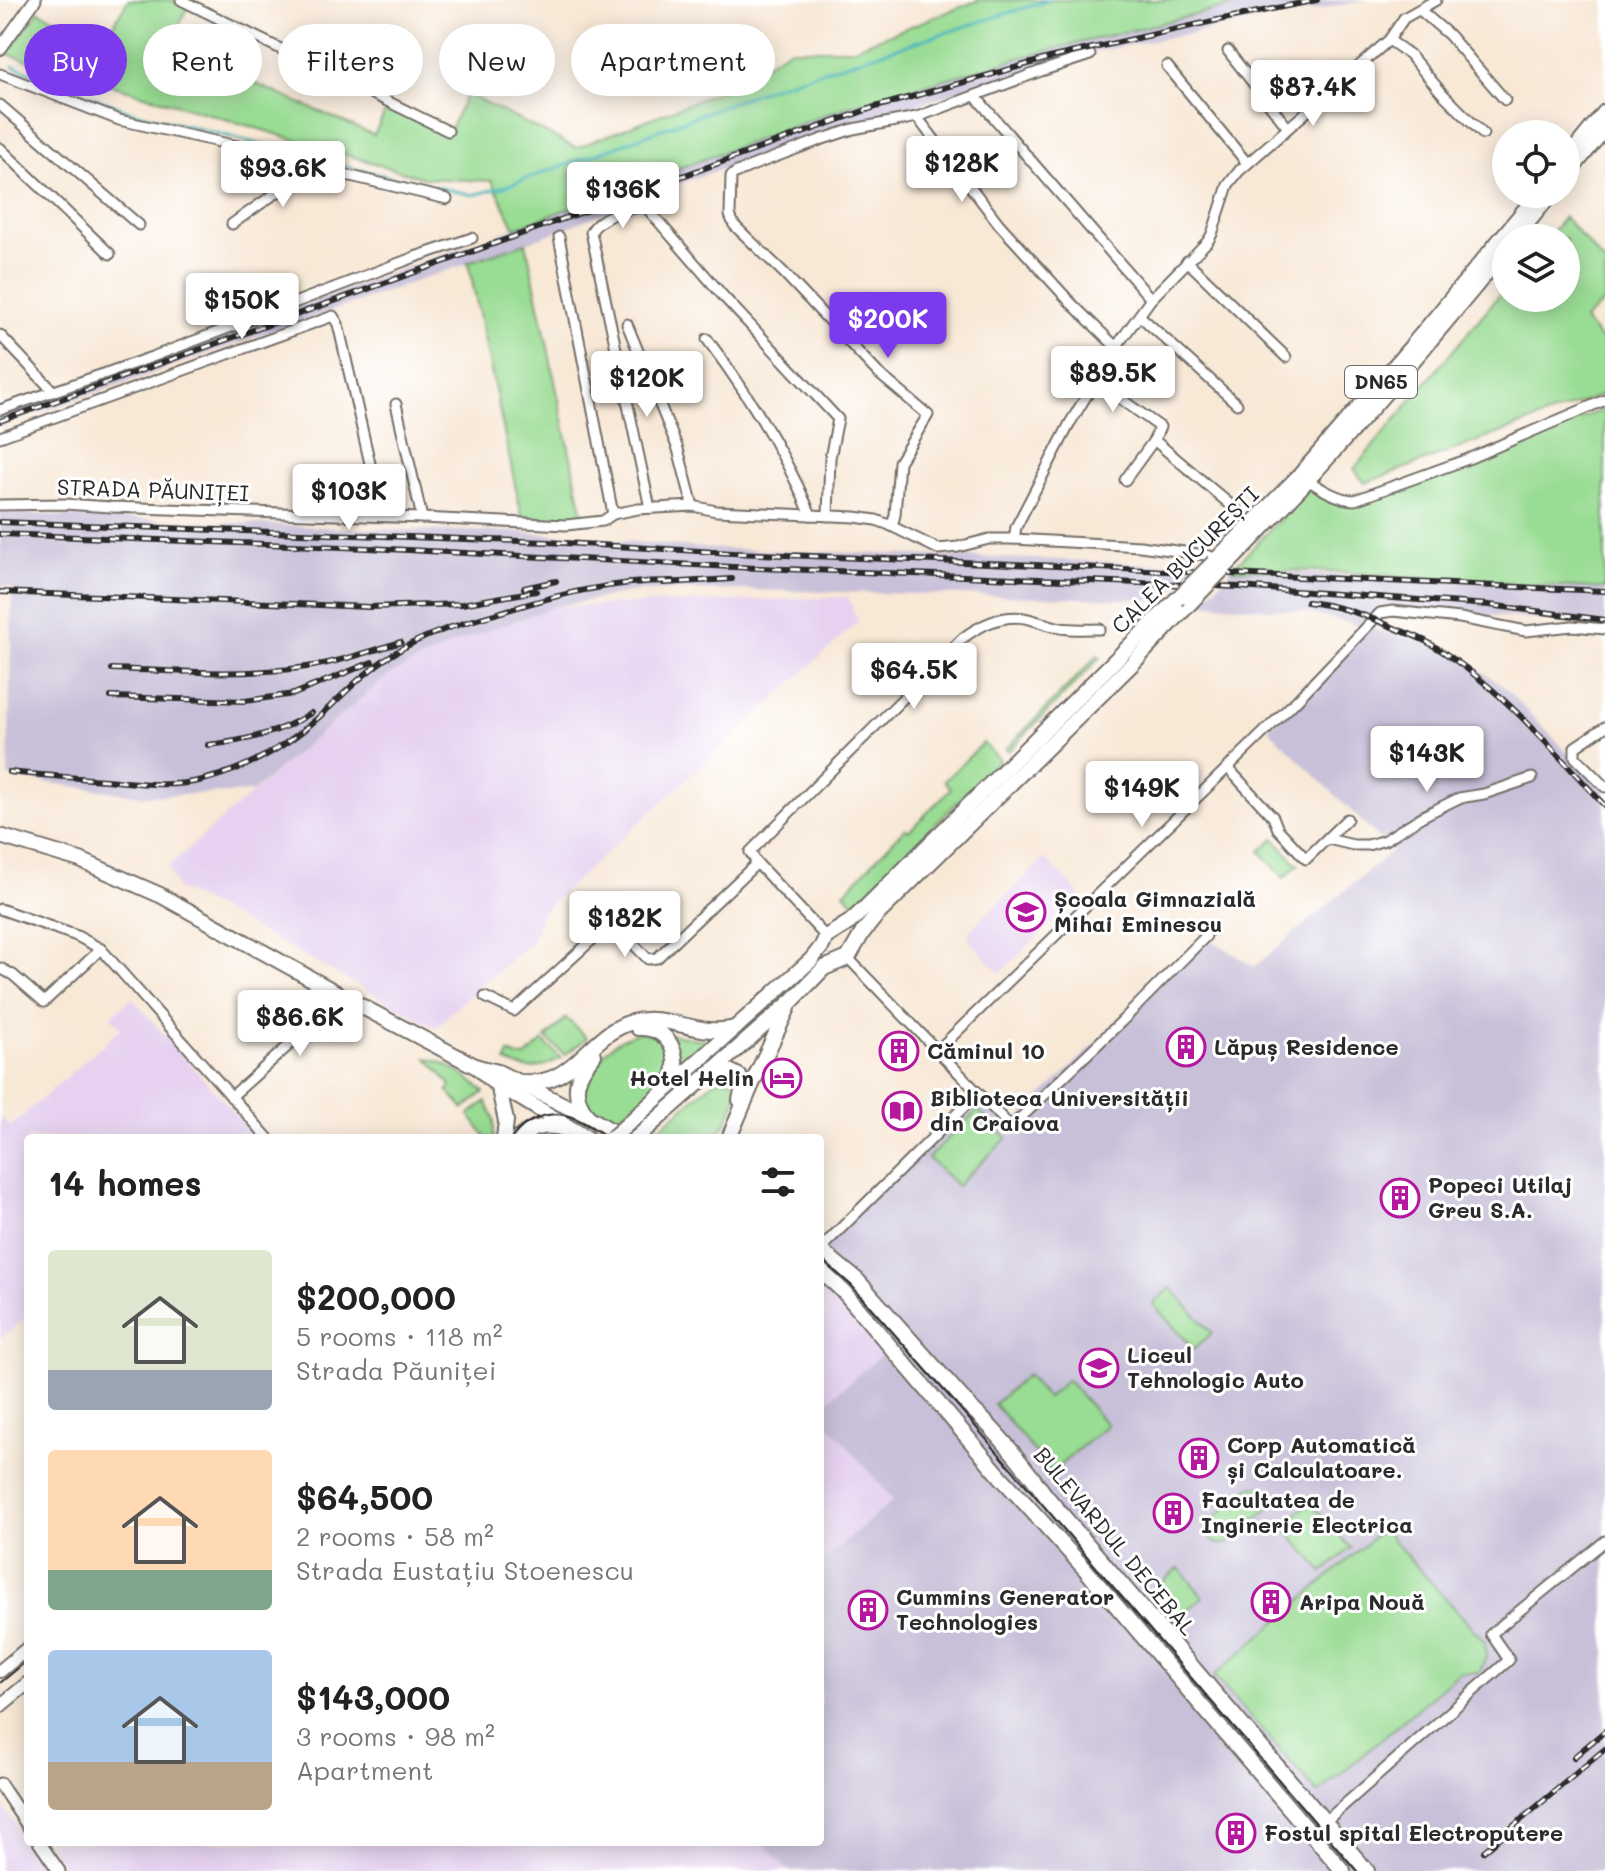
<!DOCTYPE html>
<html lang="en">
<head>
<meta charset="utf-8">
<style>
	:root { --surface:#fff; --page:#f2f2f2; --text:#222; --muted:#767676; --accent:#7c3aed }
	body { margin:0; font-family:Mali,sans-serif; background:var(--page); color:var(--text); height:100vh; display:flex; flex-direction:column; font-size:30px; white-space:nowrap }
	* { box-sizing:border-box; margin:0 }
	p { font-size:26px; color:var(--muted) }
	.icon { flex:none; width:44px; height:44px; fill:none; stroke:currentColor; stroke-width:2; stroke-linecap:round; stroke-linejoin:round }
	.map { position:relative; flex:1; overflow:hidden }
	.details { position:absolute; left:24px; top:1134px; width:800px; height:712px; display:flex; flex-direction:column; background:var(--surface); border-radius:8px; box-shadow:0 4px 20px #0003 }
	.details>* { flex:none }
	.top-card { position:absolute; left:24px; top:24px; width:800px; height:72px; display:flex; gap:16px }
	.fabs { position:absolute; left:1492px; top:120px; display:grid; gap:16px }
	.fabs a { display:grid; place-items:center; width:88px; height:88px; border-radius:50%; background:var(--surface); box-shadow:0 4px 20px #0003; font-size:40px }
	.price { position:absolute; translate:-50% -68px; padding:0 18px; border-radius:8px; background:#fff; color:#222; font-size:26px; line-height:52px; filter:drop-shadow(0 2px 4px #0008) }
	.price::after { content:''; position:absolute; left:50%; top:48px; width:24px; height:18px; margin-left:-12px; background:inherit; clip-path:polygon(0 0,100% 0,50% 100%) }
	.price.active { background:var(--accent); color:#fff }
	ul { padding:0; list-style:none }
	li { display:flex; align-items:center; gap:24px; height:200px; padding:0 24px }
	li span { display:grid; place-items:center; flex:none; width:224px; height:160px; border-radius:8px; color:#555 }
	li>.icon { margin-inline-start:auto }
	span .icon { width:96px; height:96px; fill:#fffc; stroke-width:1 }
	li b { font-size:34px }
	h2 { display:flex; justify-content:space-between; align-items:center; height:96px; padding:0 24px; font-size:34px }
	.pill { padding:0 28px; border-radius:36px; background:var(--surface); box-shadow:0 4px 20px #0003; font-size:28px; line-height:72px }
	.pill.active { background:var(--accent); color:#fff }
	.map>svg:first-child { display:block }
	.built { fill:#e6d2f0 }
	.industrial { fill:#c8bfd8 }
	.green { fill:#99dc93; stroke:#62845f; stroke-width:2 }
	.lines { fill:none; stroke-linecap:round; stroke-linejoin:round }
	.stream { stroke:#44b4ba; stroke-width:3 }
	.minor-casing { stroke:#736d67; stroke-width:13 }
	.tertiary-casing { stroke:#736d67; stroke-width:15 }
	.secondary-casing { stroke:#736d67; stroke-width:16 }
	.primary-casing { stroke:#736d67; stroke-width:18 }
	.minor { stroke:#fff; stroke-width:9 }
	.tertiary { stroke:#fff; stroke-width:11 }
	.secondary { stroke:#fff; stroke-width:12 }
	.primary { stroke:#fff; stroke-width:14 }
	.tram { stroke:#2b2b2b; stroke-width:2 }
	.rail-casing { stroke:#2b2b2b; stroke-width:6 }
	.rail { stroke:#fff; stroke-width:3; stroke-dasharray:9; stroke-linecap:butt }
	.primary-bridge-casing { stroke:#736d67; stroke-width:18; stroke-linecap:butt }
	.primary-bridge { stroke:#fff; stroke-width:14 }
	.labels { text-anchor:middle; stroke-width:6; stroke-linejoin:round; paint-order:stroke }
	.shield { fill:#fff; stroke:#6b6b6b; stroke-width:2 }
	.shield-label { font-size:20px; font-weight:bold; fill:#2b2b2b }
	.street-label { font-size:22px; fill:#2b2b2b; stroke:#fff }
	.poi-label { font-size:22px; font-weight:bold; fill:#2b2b2b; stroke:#fff; text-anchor:start }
</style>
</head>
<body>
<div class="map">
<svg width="1605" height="1871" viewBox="0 0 1605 1871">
	<rect width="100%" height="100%" fill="#fff"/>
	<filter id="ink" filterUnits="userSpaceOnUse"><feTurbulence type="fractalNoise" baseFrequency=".0125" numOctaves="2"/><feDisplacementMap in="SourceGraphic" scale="16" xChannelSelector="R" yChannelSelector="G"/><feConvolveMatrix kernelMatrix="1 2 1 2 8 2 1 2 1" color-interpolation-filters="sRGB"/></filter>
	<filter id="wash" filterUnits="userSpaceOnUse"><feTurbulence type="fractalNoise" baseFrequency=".006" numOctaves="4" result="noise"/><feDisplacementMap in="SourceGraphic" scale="32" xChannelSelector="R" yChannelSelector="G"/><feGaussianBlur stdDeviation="1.8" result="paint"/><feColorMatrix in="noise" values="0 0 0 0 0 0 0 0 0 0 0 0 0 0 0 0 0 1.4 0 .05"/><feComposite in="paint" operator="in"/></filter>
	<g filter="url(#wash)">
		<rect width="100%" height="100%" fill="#f8e8d6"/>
		<!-- built -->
		<g class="built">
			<polygon points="848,597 858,622 543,911 532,941 450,1013 436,1028 213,906 177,889 167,867 387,676 457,642 553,607"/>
			<polygon points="1045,858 1081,895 1000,973 968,939 970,930"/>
			<polygon points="132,998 256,1138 28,1138 28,1316 0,1339 0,1116 10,1127 99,1048 121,1028 111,1016"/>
			<polygon points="820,1274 886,1351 820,1407"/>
			<polygon points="820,1414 893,1500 820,1563"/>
			<polygon points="0,1802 25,1838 48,1871 0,1871"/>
			<polygon points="46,1842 762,1842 787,1871 66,1871"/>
		</g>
		<!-- industrial -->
		<g class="industrial">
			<polygon points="1256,0 1367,0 1082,54 874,117 675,185 526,243 0,426 0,416 852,105 1038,53"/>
			<polygon points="0,513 394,530 522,532 702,548 1095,561 1196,567 1163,600 755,590 641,591 553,607 457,642 387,676 252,792 143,796 8,777 12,587 0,586"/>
			<polygon points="1232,569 1605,590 1605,625 1384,607 1376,614 1366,627 1445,647 1502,685 1605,791 1605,1871 788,1871 762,1842 820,1842 820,1563 893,1500 820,1414 820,1407 886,1351 820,1274 820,1249 978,1093 1011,1126 1206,936 1254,967 1392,851 1268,729 1364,627 1304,612 1201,603"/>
		</g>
		<!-- green -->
		<g class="green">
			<polygon points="128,0 171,0 188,7 170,43 267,89 374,135 388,106 447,135 467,94 576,148 725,89 789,49 851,49 979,0 1256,0 1038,53 852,105 515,228 492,181 424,178 7,54 39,11 88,35 97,23 112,27"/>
			<polygon points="1564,217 1605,263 1605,301 1584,320 1605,344 1605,394 1365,483 1354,469 1506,287 1506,298 1566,298 1566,238 1547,238"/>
			<polygon points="526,243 584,520 575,522 522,517 468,262"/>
			<polygon points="1605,409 1605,589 1319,571 1232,569 1310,488 1356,505"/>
			<polygon points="1098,655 1100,658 1009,751 1006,749"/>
			<polygon points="983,743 1000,760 855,904 844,893 905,828 909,831 951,789 944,781"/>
			<polygon points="1274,838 1298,865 1284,878 1260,851"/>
			<polygon points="566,1018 587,1038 565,1055 546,1038"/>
			<path d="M642,1032C647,1034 652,1034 656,1037C669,1046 669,1063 666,1077L615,1121L600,1116L582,1099L580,1084C596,1061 613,1036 642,1032Z"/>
			<polygon points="670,1034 709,1041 681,1065"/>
			<path d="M543,1041L561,1058C540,1070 528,1072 506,1062L509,1053L518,1057H526Z"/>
			<path d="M427,1058C445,1061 471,1079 484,1092L464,1109L448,1091L451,1085Z"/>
			<path d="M721,1079H728L737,1084C738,1102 727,1124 715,1138H648L712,1083Z"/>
			<polygon points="486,1101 494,1119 494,1138 484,1138 485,1136 469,1115"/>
			<polygon points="978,1110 1007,1138 957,1186 928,1158"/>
			<polygon points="1171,1288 1212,1333 1194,1349 1153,1304"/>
			<polygon points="1027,1375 1047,1398 1067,1380 1107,1425 1052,1472 994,1404"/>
			<path d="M1255,1486C1269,1486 1275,1497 1268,1509L1228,1543C1218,1546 1213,1543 1208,1534L1209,1523L1249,1488Z"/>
			<polygon points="1310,1502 1351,1548 1323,1572 1283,1526"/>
			<polygon points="1383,1529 1485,1642 1486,1657 1479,1674 1475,1672 1459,1673 1318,1793 1214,1676"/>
			<polygon points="1179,1568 1203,1597 1172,1624 1148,1595"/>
		</g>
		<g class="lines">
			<!-- stream -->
			<polyline class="stream" points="13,66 129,111 360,170 473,195 503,187 599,153 775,86 1050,0"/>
		</g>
	</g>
	<g filter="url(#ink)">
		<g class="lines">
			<defs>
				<g id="minor">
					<polyline points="181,0 448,131"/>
					<polyline points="1420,10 1449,35 1505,100"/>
					<polyline points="1389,40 1409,54 1442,93 1483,134"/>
					<polyline points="1228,51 1288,128"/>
					<polyline points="1167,66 1247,163"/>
					<polyline points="0,74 119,120 242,147 313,167 447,199"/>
					<polyline points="976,97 1151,299"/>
					<polyline points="0,105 139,225"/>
					<polyline points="917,117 999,224 1072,304 1116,347"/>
					<polyline points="0,148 110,254"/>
					<polyline points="232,224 313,167"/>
					<polyline points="559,237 613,514"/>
					<polyline points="1187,261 1286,357"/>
					<polyline points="1140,316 1237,404"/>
					<polyline points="627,324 678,449 693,506"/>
					<polyline points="0,335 54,392"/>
					<path d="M707,339C749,395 784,451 811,515"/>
					<polyline points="1096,381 1160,427 1154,440 1125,480"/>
					<polyline points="396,404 422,518"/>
					<polyline points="0,410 152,357 415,257 472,238"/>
					<polyline points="0,437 333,316 338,324 382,516"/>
					<polyline points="1154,440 1239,512"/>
					<path d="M1306,479C1320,488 1338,500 1355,500L1468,459L1605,400"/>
					<polyline points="0,505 64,504 111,507 422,518 566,525 603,521 613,514 638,509 693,506 716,511 855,517 876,520 887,524 938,549 958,547 989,539 1014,539 1140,546 1206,555 1219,559"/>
					<path d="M650,508L591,232C599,217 629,206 646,207L724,297L838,419L830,458L828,516"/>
					<polyline points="892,526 895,515 899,462 928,415 878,373 783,272 734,225 730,215 731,176 735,173 754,165 820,140 853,129 917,117 1041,71 1090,55"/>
					<polyline points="1014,539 1016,527 1070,423 1116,347 1151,299 1208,241 1212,234 1228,185 1239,171 1389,40 1404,18 1436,0"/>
					<polyline points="1605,727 1575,747 1575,757 1605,787"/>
					<polyline points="1228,768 1273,817 1278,829 1306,859 1347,819"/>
					<polyline points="1328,839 1353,845 1368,845 1385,840 1423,816 1459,798 1484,794 1532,778"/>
					<polyline points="0,909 77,936 101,949 268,1138"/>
					<path d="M826,937L757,863L750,852L963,638C982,624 1005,613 1029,619C1040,622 1050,626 1061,628C1074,630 1087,629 1100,629"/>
					<polyline points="848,958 1011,1127 1123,1020 1206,936"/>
					<polyline points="0,968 13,975 44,1002 101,949"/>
					<polyline points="485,997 514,1011 604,929 613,923 648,959 657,958 757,863"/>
					<polyline points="938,1050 1296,701 1380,613 1393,611 1460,618 1526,631 1572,626 1605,629"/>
					<polyline points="231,1097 315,1022 332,1004 339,993"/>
					<polyline points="820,1249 978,1093"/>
					<polyline points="1311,1834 1509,1660 1491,1634 1605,1541"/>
				</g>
				<g id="tertiary">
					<polyline points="0,49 35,0"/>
					<polyline points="0,1784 28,1826"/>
					<polyline points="39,1842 59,1871"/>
				</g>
				<g id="secondary">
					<polyline points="0,1671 28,1648"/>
					<polyline points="0,1706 28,1683"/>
				</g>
				<g id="primary">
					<polyline points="1566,160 1605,112"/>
					<polyline points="1566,176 1605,128"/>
					<polyline points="1515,238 1551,194"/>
					<polyline points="1214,562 1301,474 1412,346 1538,194"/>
					<path d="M1223,569C1323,468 1416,359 1506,249"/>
					<polyline points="0,836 80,860 160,895 355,1003 477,1067 492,1081 587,1138"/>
					<path d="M638,1028C671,1026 684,1060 669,1086"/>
					<polyline points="478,1067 498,1072 588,1117 624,1138"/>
					<polyline points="711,1075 729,1071 739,1076 743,1087 740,1100"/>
					<path d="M515,1081C574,1092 584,1036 632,1022C666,1012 699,1038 735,1028"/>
					<polyline points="498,1084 506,1121 504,1138"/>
					<polyline points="638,1115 811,960 822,946 826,937 850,922 867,906 1176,600"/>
					<path d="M588,1117C570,1093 575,1077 594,1055"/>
					<path d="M519,1138C533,1126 547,1124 565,1129"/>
					<polyline points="636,1138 792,1001 824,968 848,958 863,932 876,916 1132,664 1191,602"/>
					<polyline points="729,1138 752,1084 788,1008"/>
					<path d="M820,1250L857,1280L970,1407C999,1433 1023,1464 1046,1496L1367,1871"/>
					<polyline points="820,1270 844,1292 1001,1477 1085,1569 1343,1871"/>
				</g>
			</defs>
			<!-- minor casing -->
			<use href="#minor" class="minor-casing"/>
			<!-- tertiary casing -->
			<use href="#tertiary" class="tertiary-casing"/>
			<!-- secondary casing -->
			<use href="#secondary" class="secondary-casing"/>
			<!-- primary casing -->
			<use href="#primary" class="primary-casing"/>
			<!-- minor -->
			<use href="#minor" class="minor"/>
			<!-- tertiary -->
			<use href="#tertiary" class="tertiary"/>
			<!-- secondary -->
			<use href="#secondary" class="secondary"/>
			<!-- primary -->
			<use href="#primary" class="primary"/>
			<!-- tram -->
			<g class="tram">
				<path d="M512,1138C525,1120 547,1110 569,1116C582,1119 597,1131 609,1138"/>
				<polyline points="820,1258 851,1285 963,1412 1357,1871"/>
				<polyline points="0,1683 28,1660"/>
			</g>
			<defs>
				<g id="rail">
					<polyline points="0,421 872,108 1053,57 1213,21 1317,0"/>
					<polyline points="0,522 548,542 732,553 1013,564 1605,591"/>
					<polyline points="0,534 369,548 733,567 1240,587 1489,605 1605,620"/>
					<polyline points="664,583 732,579"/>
					<polyline points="524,588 556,581"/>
					<polyline points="0,592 369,607 462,604 536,591"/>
					<path d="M1307,602C1336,605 1363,614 1390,626C1403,632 1417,636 1429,643C1498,684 1551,748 1605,806"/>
					<path d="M112,669C174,671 237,676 299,668C334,664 367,652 401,642"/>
					<polyline points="111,697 245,701 294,694 372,662"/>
					<path d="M208,745C245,741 280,733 311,713"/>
					<path d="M9,772C41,775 74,778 106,780C138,783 171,788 203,780C246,769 286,747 319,717C343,695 365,671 393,654C424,634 460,624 495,614C556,595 609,581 673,581"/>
					<polyline points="1574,1757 1605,1731"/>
					<polyline points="1484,1851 1605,1749"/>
				</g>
			</defs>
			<!-- rail casing -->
			<use href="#rail" class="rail-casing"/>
			<!-- rail -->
			<use href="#rail" class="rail"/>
			<defs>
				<g id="primary-bridge">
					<polyline points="1176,600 1214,562"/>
					<polyline points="1191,602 1223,569"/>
					<polyline points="612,1138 638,1115"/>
				</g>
			</defs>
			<!-- primary-bridge casing -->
			<use href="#primary-bridge" class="primary-bridge-casing"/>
			<!-- primary-bridge -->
			<use href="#primary-bridge" class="primary-bridge"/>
		</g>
	</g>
	<!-- icons -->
	<defs>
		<symbol id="school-ring" viewBox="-11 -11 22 22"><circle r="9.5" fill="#fff" stroke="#b5179e" stroke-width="1.5"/><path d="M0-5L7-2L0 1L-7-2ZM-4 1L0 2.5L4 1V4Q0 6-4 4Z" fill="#b5179e"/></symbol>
		<symbol id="building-ring" viewBox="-11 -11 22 22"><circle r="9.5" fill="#fff" stroke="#b5179e" stroke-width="1.5"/><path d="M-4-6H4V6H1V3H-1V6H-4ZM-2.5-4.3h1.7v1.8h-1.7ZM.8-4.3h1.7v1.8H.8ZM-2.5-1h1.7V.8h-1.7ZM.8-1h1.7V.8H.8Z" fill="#b5179e"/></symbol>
		<symbol id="hotel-ring" viewBox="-11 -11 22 22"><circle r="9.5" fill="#fff" stroke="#b5179e" stroke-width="1.5"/><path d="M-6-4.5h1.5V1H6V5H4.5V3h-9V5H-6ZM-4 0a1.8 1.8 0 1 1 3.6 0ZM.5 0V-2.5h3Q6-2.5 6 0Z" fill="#b5179e"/></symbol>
		<symbol id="library-ring" viewBox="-11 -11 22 22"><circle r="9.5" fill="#fff" stroke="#b5179e" stroke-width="1.5"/><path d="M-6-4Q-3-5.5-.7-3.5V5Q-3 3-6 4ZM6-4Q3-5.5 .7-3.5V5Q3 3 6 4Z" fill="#b5179e"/></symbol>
	</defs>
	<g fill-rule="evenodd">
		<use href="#school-ring" x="1004" y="890" width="44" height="44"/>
		<use href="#building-ring" x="1164" y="1025" width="44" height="44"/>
		<use href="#building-ring" x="877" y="1029" width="44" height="44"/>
		<use href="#hotel-ring" x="760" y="1056" width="44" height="44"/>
		<use href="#library-ring" x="880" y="1089" width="44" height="44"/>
		<use href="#building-ring" x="1378" y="1176" width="44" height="44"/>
		<use href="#school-ring" x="1077" y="1346" width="44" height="44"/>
		<use href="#building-ring" x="1177" y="1436" width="44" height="44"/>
		<use href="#building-ring" x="1151" y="1491" width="44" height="44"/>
		<use href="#building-ring" x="1249" y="1580" width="44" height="44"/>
		<use href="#building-ring" x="846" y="1588" width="44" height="44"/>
		<use href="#building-ring" x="1214" y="1811" width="44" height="44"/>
	</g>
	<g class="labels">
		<!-- shield labels -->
		<rect class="shield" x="1345" y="366" width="72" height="32" rx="6"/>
		<g class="shield-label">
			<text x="1381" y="389">DN65</text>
		</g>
		<!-- street labels -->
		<g class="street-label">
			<text transform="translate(153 490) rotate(2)" y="8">STRADA PĂUNIȚEI</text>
			<text transform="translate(1185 560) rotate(-45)" y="8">CALEA BUCUREȘTI</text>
			<text transform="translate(1115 1541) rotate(50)" y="8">BULEVARDUL DECEBAL</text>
		</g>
		<!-- poi labels -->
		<g class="poi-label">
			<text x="1054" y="907">Școala Gimnazială<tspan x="1054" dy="25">Mihai Eminescu</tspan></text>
			<text x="1214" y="1055">Lăpuș Residence</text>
			<text x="927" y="1059">Căminul 10</text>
			<text x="754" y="1086" text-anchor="end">Hotel Helin</text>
			<text x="930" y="1106">Biblioteca Universității<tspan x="930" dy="25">din Craiova</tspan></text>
			<text x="1428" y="1193">Popeci Utilaj<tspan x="1428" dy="25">Greu S.A.</tspan></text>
			<text x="1127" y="1363">Liceul<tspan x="1127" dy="25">Tehnologic Auto</tspan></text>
			<text x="1227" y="1453">Corp Automatică<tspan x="1227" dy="25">și Calculatoare.</tspan></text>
			<text x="1201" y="1508">Facultatea de<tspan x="1201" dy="25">Inginerie Electrica</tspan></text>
			<text x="896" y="1605">Cummins Generator<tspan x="896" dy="25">Technologies</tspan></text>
			<text x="1299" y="1610">Aripa Nouă</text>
			<text x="1264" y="1841">Fostul spital Electroputere</text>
		</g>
	</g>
</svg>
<div class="fabs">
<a><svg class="icon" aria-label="locate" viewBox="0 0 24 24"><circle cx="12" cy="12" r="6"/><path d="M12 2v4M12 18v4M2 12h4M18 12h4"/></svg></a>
<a><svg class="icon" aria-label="layers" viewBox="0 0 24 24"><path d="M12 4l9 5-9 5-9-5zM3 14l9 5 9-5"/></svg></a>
</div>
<b class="price" style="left:1313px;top:128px">$87.4K</b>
<b class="price" style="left:962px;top:204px">$128K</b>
<b class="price" style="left:283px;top:209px">$93.6K</b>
<b class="price" style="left:623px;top:230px">$136K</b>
<b class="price" style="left:242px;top:341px">$150K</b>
<b class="price active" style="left:888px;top:360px">$200K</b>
<b class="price" style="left:1113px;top:414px">$89.5K</b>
<b class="price" style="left:647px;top:419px">$120K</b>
<b class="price" style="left:349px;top:532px">$103K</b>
<b class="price" style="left:914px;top:711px">$64.5K</b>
<b class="price" style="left:1427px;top:794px">$143K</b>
<b class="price" style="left:1142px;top:829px">$149K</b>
<b class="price" style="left:625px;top:959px">$182K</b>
<b class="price" style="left:300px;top:1058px">$86.6K</b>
<div class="top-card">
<a class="pill active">Buy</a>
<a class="pill">Rent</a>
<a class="pill">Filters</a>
<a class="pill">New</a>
<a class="pill">Apartment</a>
</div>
<section class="details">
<h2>14 homes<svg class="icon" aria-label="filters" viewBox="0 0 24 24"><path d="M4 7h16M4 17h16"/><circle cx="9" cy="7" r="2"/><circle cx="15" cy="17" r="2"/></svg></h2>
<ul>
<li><span style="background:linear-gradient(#dfe7d0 75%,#9aa5b1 0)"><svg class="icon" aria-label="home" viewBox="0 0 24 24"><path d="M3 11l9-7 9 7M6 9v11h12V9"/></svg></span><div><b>$200,000</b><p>5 rooms · 118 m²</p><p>Strada Păuniței</p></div></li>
<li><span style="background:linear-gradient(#ffd9b3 75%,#7fa58c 0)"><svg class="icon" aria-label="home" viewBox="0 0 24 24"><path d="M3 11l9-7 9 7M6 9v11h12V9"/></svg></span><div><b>$64,500</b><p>2 rooms · 58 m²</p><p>Strada Eustațiu Stoenescu</p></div></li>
<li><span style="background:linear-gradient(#a9c7e8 70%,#b9a48a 0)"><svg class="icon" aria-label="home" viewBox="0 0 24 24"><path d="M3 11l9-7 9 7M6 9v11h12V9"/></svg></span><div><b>$143,000</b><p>3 rooms · 98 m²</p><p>Apartment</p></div></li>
</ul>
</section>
</div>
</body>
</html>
